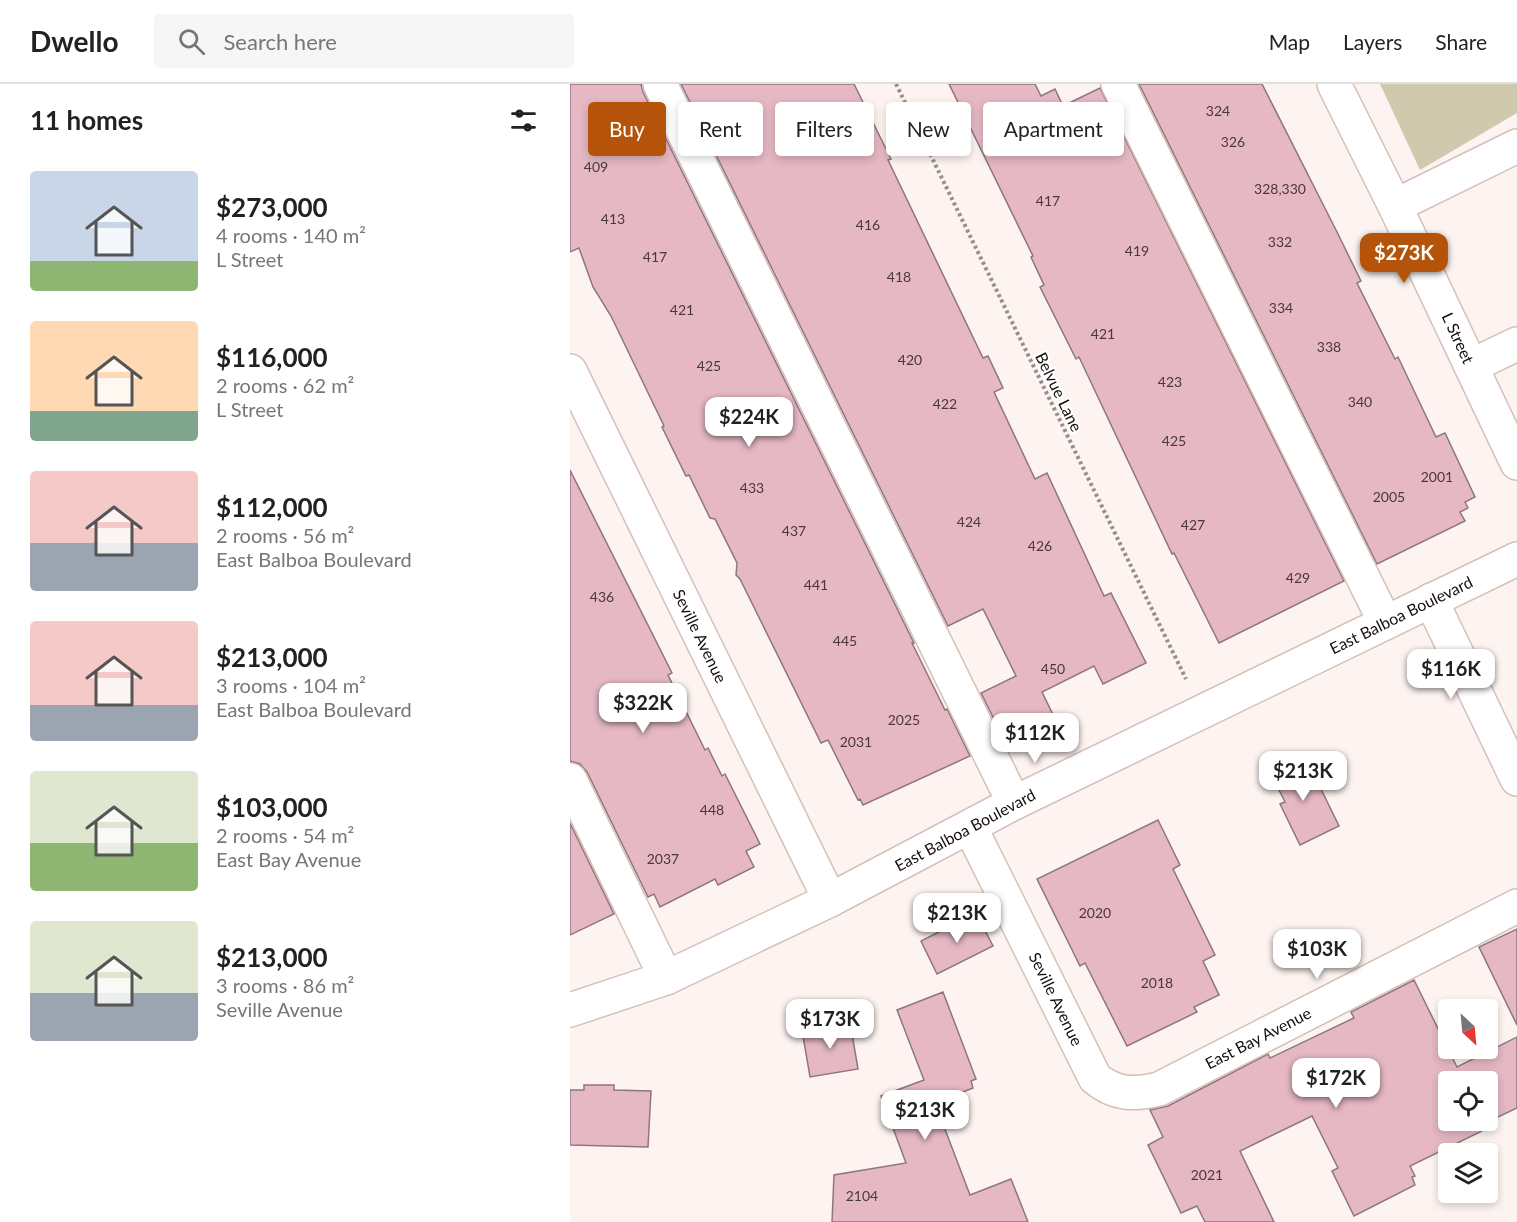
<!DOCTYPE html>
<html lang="en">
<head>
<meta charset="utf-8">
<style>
	:root { --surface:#fff; --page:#f6f6f6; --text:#222; --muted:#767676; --line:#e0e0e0; --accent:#b45309 }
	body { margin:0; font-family:Lato,sans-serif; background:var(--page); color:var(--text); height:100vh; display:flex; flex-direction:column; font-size:22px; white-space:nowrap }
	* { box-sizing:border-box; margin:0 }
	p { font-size:20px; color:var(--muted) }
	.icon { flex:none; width:33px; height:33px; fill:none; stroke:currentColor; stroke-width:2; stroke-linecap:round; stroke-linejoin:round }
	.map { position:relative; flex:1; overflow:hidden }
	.details { display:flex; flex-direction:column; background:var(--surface); width:570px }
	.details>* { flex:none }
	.guide { position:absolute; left:18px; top:18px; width:570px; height:54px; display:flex; gap:12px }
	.needle { width:39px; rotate:154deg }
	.fabs { position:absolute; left:868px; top:915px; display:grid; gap:12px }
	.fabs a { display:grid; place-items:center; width:60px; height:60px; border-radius:6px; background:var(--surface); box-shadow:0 3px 9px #0003; font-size:30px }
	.price { position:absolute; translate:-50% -51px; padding:0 14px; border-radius:12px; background:#fff; color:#222; font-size:20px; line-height:39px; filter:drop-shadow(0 2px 3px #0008) }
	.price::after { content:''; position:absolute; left:50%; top:36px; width:18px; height:14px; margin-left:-9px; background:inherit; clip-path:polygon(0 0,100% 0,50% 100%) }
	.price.on { background:var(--accent); color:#fff }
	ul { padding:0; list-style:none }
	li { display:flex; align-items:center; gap:18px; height:150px; padding:0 30px }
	li span { display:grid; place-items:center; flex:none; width:168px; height:120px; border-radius:6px; color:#555 }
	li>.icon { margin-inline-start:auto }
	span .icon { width:72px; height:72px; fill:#fffc; stroke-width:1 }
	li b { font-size:26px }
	h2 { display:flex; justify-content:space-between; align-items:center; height:72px; padding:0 30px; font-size:26px }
	.pill { padding:0 21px; border-radius:6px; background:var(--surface); box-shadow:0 3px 9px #0003; font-size:21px; line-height:54px }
	.pill.on { background:var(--accent); color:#fff }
	header { display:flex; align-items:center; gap:36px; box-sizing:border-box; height:84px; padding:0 30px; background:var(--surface); border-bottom:2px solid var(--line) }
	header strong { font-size:28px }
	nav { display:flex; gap:33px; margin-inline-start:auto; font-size:21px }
	.search { width:420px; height:54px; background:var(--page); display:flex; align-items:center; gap:15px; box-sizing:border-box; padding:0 21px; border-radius:6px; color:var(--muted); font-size:22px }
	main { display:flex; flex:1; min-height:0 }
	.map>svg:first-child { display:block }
	.green { fill:#cfc9ae }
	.building { fill:#e5b8c3; stroke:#8d777c; stroke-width:1.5; fill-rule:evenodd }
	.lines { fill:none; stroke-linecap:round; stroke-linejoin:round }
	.minor-casing { stroke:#d7bfb9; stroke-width:36 }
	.path { stroke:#978e8b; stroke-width:4; stroke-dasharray:3 3; stroke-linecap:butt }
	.minor { stroke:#fff; stroke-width:33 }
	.labels { text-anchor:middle; stroke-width:4.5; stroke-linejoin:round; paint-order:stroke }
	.number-label { font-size:14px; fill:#4a383a }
	.street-label { font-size:16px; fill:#160e0c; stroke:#fff }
</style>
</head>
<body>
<header>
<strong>Dwello</strong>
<div class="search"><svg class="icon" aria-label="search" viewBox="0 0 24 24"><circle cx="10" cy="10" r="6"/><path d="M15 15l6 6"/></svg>Search here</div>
<nav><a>Map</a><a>Layers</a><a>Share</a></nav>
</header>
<main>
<section class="details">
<h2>11 homes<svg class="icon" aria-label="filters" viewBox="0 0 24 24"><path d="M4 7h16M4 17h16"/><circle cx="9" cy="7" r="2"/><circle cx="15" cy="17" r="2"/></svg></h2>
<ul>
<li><span style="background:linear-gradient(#c9d6e8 75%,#8fb573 0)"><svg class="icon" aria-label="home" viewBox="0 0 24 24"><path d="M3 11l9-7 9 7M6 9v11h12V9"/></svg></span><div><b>$273,000</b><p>4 rooms · 140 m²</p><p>L Street</p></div></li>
<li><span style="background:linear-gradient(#ffd9b3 75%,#7fa58c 0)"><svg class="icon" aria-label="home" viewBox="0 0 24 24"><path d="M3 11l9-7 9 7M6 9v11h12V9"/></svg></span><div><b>$116,000</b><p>2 rooms · 62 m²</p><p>L Street</p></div></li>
<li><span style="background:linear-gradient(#f6c9c9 60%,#9aa5b1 0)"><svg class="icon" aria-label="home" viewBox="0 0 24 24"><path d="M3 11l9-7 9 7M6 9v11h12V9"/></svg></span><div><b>$112,000</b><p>2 rooms · 56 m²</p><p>East Balboa Boulevard</p></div></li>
<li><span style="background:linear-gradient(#f6c9c9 70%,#9aa5b1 0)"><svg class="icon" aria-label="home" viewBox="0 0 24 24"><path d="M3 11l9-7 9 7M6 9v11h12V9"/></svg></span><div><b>$213,000</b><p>3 rooms · 104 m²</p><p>East Balboa Boulevard</p></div></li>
<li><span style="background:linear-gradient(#dfe7d0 60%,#8fb573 0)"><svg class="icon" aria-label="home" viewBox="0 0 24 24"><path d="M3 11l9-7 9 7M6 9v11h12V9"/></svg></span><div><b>$103,000</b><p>2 rooms · 54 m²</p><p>East Bay Avenue</p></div></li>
<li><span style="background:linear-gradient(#dfe7d0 60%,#9aa5b1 0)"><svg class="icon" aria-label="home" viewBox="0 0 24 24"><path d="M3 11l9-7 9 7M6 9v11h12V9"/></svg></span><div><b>$213,000</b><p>3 rooms · 86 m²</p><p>Seville Avenue</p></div></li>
</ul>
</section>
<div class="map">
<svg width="947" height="1138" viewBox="0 0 947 1138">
	<rect width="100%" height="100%" fill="#fdf3f0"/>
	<!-- green -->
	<polygon class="green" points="810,0 947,0 947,29 850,86"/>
	<!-- building -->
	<g class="building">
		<polygon points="0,0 71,0 73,8 344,559 342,559 375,626 377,625 400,672 293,721 290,715 288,716 258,656 251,659 170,495 166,491 167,479 145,435 140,434 119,391 116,392 92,343 94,342 68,288 41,232 23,203 9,164 0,168"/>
		<polygon points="111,0 284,0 321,75 318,76 413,274 418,272 433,304 424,308 465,395 477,389 534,512 541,509 576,579 533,600 524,582 472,608 488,641 452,659 447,649 434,655 411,609 446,592 413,525 378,542"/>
		<polygon points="379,0 465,0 471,12 485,5 493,22 530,4 774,497 649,559 604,469 602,470 509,273 506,275 470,203 474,201 461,173 463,172"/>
		<polygon points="569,0 692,0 766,146 791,197 787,199 825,275 828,273 866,353 875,349 905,413 895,418 898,424 890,428 895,437 807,480"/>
		<polygon points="0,386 102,589 98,591 135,666 138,664 152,692 155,690 190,760 176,767 184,783 148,801 145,795 90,823 84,810 78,813 17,688 10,680 0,677"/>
		<polygon points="731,673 746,703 749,701 769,742 730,761 710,720 715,718 700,688"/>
		<polygon points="588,736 610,781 603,785 645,871 633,877 649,911 624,923 627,928 557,962 515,879 510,882 467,795"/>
		<polygon points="0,739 44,830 0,851"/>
		<polygon points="406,829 423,862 367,890 351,857"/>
		<polygon points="947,845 947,941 909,863"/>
		<path d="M844,896L887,983L947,953V1024L909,1042L912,1047L840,1082L845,1092L842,1093L845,1101L784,1132L762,1087L768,1084L742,1032L670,1067L704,1138H635L627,1122L611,1129L578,1061L593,1053L580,1026L598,1022L698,970L700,974L784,934L781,928ZM879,998H918V1036H879Z"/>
		<polygon points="373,908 406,995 401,997 403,1004 365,1019 400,1111 441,1095 458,1138 262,1138 264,1091 336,1079 311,1012 354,996 327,926"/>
		<polygon points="280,938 288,985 240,993 232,946"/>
		<polygon points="14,1001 44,1001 44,1006 81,1007 78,1063 0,1061 0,1006 14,1006"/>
	</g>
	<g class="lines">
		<defs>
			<g id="minor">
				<polyline points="90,0 444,719"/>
				<polyline points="548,0 815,538"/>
				<polyline points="764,0 825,122 947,379"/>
				<polyline points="825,122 947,62"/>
				<polyline points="901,282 947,260"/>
				<polyline points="0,287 260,816"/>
				<polyline points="861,516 947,695"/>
				<polyline points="0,696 96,894"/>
				<path d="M400,743L525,994C545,1011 565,1011 589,1005L947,822"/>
				<polyline points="0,926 96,894 260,816 444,719 947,475"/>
			</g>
		</defs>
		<!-- minor casing -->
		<use href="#minor" class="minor-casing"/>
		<!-- path -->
		<polyline class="path" points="326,0 616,595"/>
		<!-- minor -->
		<use href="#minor" class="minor"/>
	</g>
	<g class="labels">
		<!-- number labels -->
		<g class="number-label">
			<text x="648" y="32">324</text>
			<text x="663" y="63">326</text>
			<text x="26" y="88">409</text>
			<text x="710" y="110">328,330</text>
			<text x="478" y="122">417</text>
			<text x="43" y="140">413</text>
			<text x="298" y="146">416</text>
			<text x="710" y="163">332</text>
			<text x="567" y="172">419</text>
			<text x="85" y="178">417</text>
			<text x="329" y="198">418</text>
			<text x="711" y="229">334</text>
			<text x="112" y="231">421</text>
			<text x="533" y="255">421</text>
			<text x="759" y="268">338</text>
			<text x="340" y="281">420</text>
			<text x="139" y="287">425</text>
			<text x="600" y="303">423</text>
			<text x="790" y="323">340</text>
			<text x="375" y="325">422</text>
			<text x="604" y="362">425</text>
			<text x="867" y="398">2001</text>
			<text x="182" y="409">433</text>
			<text x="819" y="418">2005</text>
			<text x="399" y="443">424</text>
			<text x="623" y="446">427</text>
			<text x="224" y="452">437</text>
			<text x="470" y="467">426</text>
			<text x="728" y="499">429</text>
			<text x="246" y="506">441</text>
			<text x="32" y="518">436</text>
			<text x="275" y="562">445</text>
			<text x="483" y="590">450</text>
			<text x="334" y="641">2025</text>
			<text x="286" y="663">2031</text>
			<text x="142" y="731">448</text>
			<text x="93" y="780">2037</text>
			<text x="525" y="834">2020</text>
			<text x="587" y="904">2018</text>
			<text x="637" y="1096">2021</text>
			<text x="292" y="1117">2104</text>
		</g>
		<!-- street labels -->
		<g class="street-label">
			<text transform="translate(888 254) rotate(65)" y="6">L Street</text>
			<text transform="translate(489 308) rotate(64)" y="6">Belvue Lane</text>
			<text transform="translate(831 531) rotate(-26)" y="6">East Balboa Boulevard</text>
			<text transform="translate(130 552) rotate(64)" y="6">Seville Avenue</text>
			<text transform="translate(395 746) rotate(-28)" y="6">East Balboa Boulevard</text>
			<text transform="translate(486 915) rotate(64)" y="6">Seville Avenue</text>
			<text transform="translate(688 954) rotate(-27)" y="6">East Bay Avenue</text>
		</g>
	</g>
</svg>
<div class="fabs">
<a><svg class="needle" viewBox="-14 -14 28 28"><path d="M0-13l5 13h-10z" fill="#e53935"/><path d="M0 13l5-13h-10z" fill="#767676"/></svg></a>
<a><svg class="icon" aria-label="locate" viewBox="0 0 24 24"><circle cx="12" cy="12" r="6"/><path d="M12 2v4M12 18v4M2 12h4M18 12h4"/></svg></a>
<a><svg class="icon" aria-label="layers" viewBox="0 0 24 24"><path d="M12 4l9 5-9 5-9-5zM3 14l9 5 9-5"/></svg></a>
</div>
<b class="price on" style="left:834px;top:200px">$273K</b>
<b class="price" style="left:179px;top:364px">$224K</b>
<b class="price" style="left:881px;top:616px">$116K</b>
<b class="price" style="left:73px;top:650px">$322K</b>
<b class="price" style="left:465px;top:680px">$112K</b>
<b class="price" style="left:733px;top:718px">$213K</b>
<b class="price" style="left:387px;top:860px">$213K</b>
<b class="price" style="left:747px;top:896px">$103K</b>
<b class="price" style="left:260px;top:966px">$173K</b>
<b class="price" style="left:766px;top:1025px">$172K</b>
<b class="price" style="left:355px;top:1057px">$213K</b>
<div class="guide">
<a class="pill on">Buy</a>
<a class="pill">Rent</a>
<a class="pill">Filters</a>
<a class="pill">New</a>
<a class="pill">Apartment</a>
</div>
</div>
</main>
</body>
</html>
